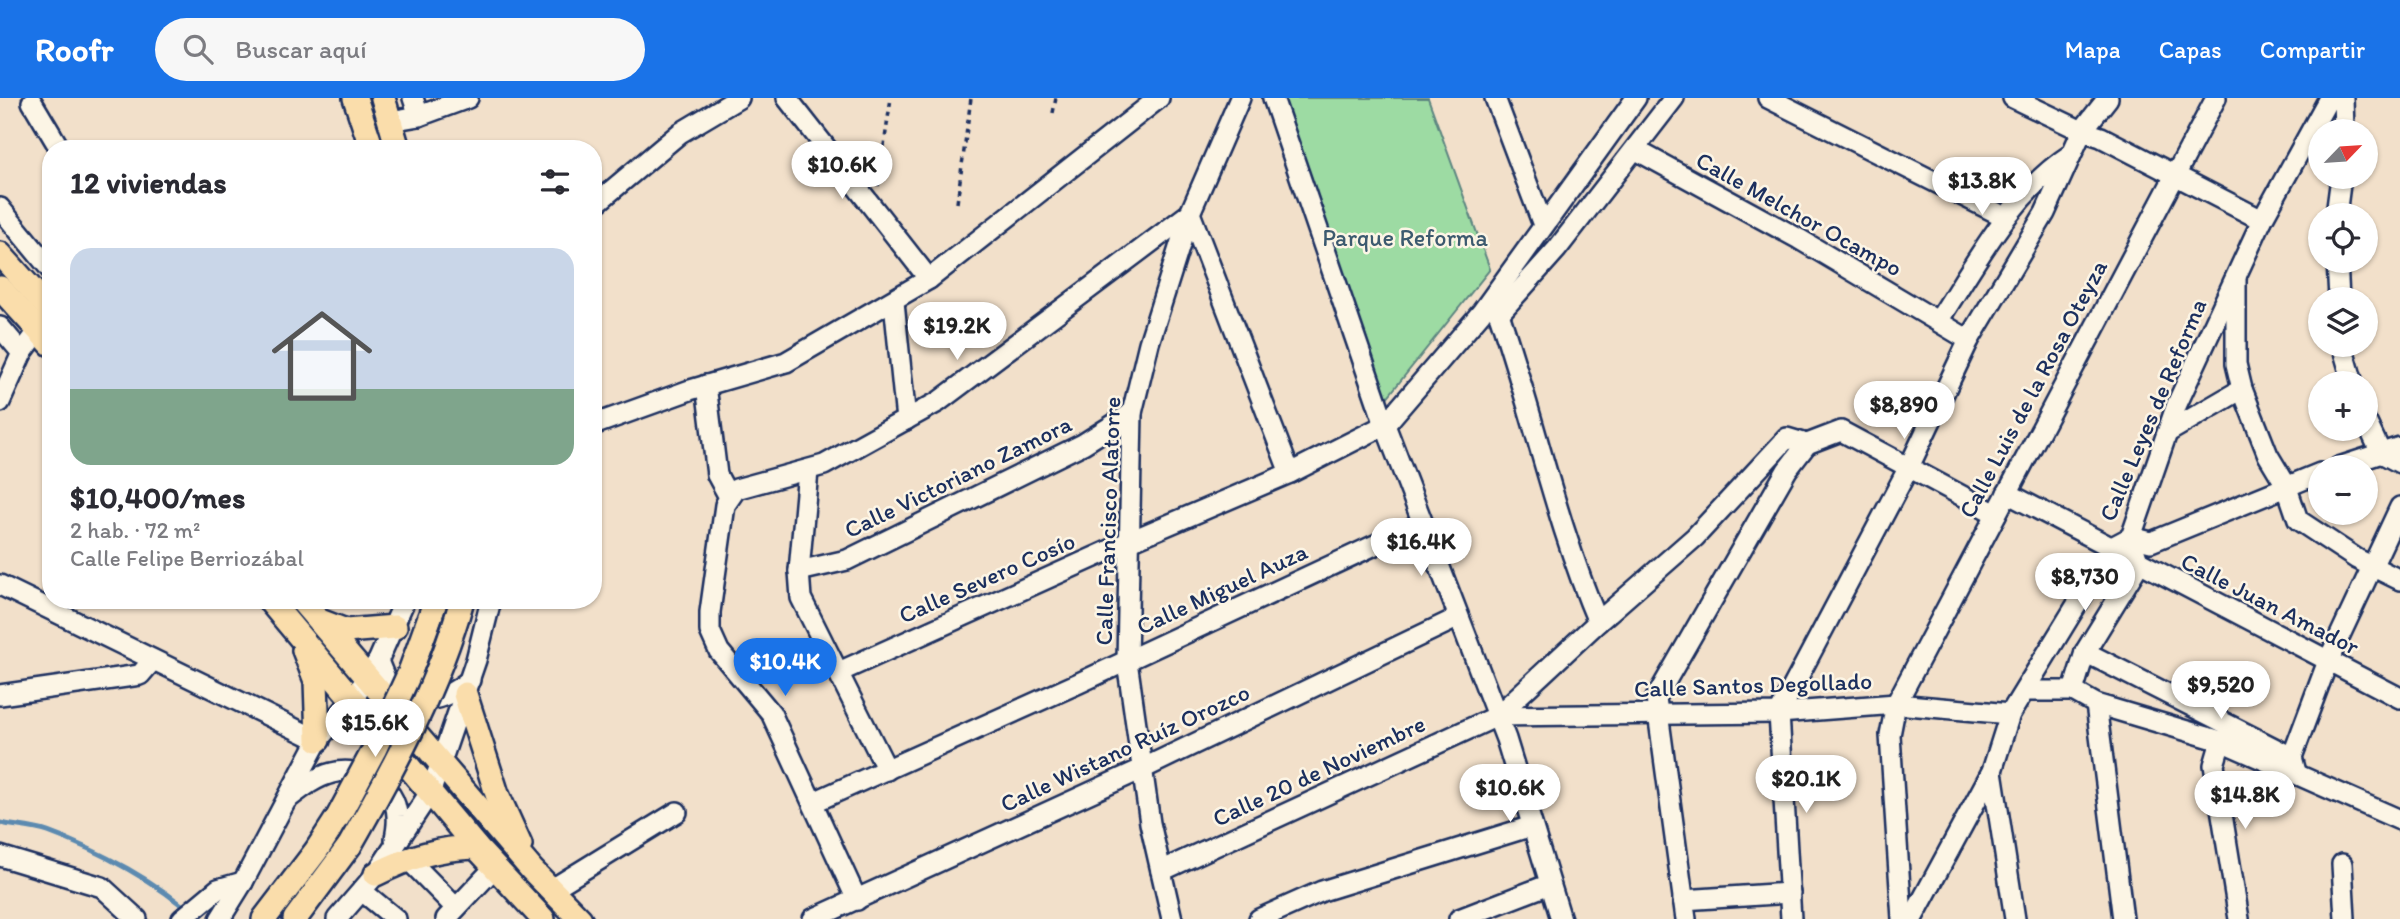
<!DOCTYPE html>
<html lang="es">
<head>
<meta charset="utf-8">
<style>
	:root { --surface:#fff; --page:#f7f7f7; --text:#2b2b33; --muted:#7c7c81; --accent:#1a73e8 }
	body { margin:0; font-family:Itim,sans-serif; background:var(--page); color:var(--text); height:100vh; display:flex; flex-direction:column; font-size:26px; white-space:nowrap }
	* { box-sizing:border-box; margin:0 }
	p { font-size:23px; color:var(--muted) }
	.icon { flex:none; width:38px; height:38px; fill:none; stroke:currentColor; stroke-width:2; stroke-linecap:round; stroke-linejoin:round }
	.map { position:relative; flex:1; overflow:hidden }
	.sheet { position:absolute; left:42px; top:42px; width:560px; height:469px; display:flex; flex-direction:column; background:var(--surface); border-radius:28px; box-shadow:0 2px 5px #0004 }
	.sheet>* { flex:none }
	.needle { width:46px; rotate:65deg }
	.buttons { position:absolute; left:2308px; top:21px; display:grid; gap:14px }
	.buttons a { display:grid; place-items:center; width:70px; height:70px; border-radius:50%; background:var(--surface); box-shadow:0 2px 5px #0004; font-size:35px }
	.price { position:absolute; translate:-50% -60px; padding:0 16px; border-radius:24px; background:#fff; color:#222; font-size:23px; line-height:46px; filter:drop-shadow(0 2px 4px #0008) }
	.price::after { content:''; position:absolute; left:50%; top:42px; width:21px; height:16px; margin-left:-10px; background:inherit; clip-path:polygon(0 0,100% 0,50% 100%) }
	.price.active { background:var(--accent); color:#fff }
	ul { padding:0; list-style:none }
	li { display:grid; align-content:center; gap:14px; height:371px; padding:0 28px }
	li span { display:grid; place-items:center; height:217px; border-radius:21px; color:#555 }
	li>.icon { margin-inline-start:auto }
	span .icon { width:126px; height:126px; fill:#fffc; stroke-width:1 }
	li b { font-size:30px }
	h2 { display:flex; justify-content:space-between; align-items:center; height:84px; padding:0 28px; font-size:30px }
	header { display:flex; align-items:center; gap:42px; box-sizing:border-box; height:98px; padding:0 35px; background:var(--accent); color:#fff }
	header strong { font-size:33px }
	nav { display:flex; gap:38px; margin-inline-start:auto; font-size:24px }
	.search { width:490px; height:63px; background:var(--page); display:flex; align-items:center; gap:18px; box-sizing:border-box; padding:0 24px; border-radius:38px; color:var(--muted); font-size:26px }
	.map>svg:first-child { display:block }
	.green { fill:#9ddba3; stroke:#5c8580; stroke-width:2 }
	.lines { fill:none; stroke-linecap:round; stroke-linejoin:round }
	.stream { stroke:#5b8ab0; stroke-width:5 }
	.minor-casing { stroke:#1b2f5e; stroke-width:24 }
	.major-casing { stroke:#1b2f5e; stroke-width:28 }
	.path { stroke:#1b2f5e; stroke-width:3.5; stroke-dasharray:5 5; stroke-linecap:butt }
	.minor { stroke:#fcf5e5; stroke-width:19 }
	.major { stroke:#faddab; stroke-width:23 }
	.major-bridge-casing { stroke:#1b2f5e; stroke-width:28; stroke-linecap:butt }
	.major-bridge { stroke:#faddab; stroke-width:23 }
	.labels { text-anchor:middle; stroke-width:5; stroke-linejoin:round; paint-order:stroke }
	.street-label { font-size:24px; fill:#1b2f5e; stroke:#fcf5e5 }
	.park-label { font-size:24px; fill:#3c5a6f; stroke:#fcf5e5 }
</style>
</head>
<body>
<header>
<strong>Roofr</strong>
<div class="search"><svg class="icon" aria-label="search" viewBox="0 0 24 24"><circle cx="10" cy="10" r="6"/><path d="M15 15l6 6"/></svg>Buscar aquí</div>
<nav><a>Mapa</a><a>Capas</a><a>Compartir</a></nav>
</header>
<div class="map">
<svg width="2400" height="821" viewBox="0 0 2400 821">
	<rect width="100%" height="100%" fill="#f2e0ca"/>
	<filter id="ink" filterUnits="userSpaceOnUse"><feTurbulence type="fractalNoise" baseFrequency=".0143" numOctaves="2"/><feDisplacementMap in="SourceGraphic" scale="14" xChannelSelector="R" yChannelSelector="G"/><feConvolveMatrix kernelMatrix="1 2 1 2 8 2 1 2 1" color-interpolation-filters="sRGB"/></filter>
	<g filter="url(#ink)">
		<!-- green -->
		<polygon class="green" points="1284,0 1428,0 1490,171 1386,301"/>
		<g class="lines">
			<!-- stream -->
			<path class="stream" d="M0,725C15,728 34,729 48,734C100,753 158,784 198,821"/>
			<defs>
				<g id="minor">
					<polyline points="413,0 419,18"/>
					<polyline points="787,0 929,181"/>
					<polyline points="1273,0 1385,327 1506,641 1561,821"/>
					<polyline points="1495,0 1543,127"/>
					<polyline points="1768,0 2005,119"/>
					<polyline points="2013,0 2082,33 2101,39 2262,122"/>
					<polyline points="2343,0 2344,33"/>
					<polyline points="32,4 60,51"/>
					<polyline points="390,23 419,18 468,0"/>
					<polyline points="1636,52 1799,141 1969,242"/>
					<polyline points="593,108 680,35 739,0"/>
					<polyline points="0,110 51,172"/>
					<polyline points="2336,117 2341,79"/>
					<polyline points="2337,163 2339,201"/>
					<polyline points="2236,180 2236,266 2242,291 2268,357 2286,387 2298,422 2357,461 2400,482"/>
					<polyline points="894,204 906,322"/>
					<polyline points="1499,216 1557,151 1674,0"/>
					<path d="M1938,223C1976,165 2011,96 2070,57"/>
					<polyline points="0,229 22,255"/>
					<polyline points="2342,247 2353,285"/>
					<polyline points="706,287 717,377 729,399"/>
					<polyline points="0,304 22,255 48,220"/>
					<polyline points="2366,323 2381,355 2400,365"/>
					<polyline points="593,327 690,292 786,264 929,181 1159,0"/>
					<polyline points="2170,333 2242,291"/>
					<polyline points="1807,346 1841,333 1996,416"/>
					<polyline points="2339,369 2400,349"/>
					<polyline points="808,373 799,473 801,500 887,672"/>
					<polyline points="2007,395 2400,600"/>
					<polyline points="2131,439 2151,444 2320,375"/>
					<polyline points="799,473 847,462 1083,346 1132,315"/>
					<polyline points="0,487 318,642"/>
					<polyline points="1598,524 1695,439 1787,340 1807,346"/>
					<polyline points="2085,554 2292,659"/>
					<path d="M378,563L389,590C424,607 439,606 470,582"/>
					<polyline points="839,574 1128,444 1290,375 1385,327 1481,215 1636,0"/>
					<polyline points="2026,593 2073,593 2096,606 2221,643 2400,722"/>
					<polyline points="2073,593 2085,554 2139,466 2135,454"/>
					<polyline points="0,597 140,577 153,562"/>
					<polyline points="2096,606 2123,821"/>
					<polyline points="1497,618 1779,615 1896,606 2010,616"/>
					<polyline points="2221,643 2214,667 2239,821"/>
					<polyline points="1992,673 2015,821"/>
					<polyline points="2296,674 2292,659 2328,563 2400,409"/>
					<path d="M289,700C302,690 316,679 332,675C361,667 396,687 397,718C398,726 396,734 395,741"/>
					<polyline points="814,704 1079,585 1422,425"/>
					<polyline points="0,758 102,789 137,821"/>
					<polyline points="407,760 456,810"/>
					<polyline points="2342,766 2345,821"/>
					<path d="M1161,773L1497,618L1598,524C1556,425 1534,318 1499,216"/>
					<polyline points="552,791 677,714"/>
					<polyline points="362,793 396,821"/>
					<polyline points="857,802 771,615 719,553 710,533 710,514 725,407 736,391 824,367 938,304 1190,115 1290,375"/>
					<polyline points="1683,802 1790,795"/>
					<polyline points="182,821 218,791 243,784"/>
					<polyline points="220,821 243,784 318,642 353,601 378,563 405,502"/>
					<polyline points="337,821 376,776 431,693 476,562 491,502"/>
					<polyline points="446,821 495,769"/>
					<polyline points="813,821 1142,671 1457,520"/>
					<polyline points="1172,821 1150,725 1127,563 1132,315 1149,245 1190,115 1240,0"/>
					<polyline points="1259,821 1322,793 1532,728"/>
					<polyline points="1459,821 1550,786"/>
					<polyline points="1686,821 1656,600 1787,372 1807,346"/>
					<polyline points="1791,821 1779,615 1909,369 1969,242 2045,115 2082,33 2108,0"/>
					<polyline points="1902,821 1890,637 1896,606 2216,0"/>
					<polyline points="1912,821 1992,673 2010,616 2112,449 2131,439 2177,306 2262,122 2329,0"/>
				</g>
				<g id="major">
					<polyline points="355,0 372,51"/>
					<polyline points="383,0 398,51"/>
					<polyline points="0,156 51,213"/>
					<polyline points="0,190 51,246"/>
					<polyline points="269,502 476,749 543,821"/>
					<polyline points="301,502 532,772 580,821"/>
					<polyline points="320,523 346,533 395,529"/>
					<polyline points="304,552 316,583 318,642"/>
					<polyline points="410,574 436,502"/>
					<polyline points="465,596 497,696 520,747"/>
					<path d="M376,776C410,759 438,750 476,749"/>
					<polyline points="264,821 316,753 338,719"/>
					<polyline points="295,821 350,747"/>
				</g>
			</defs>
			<!-- minor casing -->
			<use href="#minor" class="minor-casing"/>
			<!-- major casing -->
			<use href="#major" class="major-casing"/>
			<!-- path -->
			<g class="path">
				<polyline points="1053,15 1056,0"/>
				<polyline points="878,88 891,0"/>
				<polyline points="957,105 971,0"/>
			</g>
			<!-- minor -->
			<use href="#minor" class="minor"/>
			<!-- major -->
			<use href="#major" class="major"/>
			<defs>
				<g id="major-bridge">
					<polyline points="338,719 375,650 410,574"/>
					<path d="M350,747C394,670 438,588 462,502"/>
				</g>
			</defs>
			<!-- major-bridge casing -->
			<use href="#major-bridge" class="major-bridge-casing"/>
			<!-- major-bridge -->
			<use href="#major-bridge" class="major-bridge"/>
		</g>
	</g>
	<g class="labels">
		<!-- street labels -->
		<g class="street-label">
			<text transform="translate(1799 116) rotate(29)" y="8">Calle Melchor Ocampo</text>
			<text transform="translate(2033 291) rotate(-62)" y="8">Calle Luis de la Rosa Oteyza</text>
			<text transform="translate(2153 312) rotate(-67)" y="8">Calle Leyes de Reforma</text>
			<text transform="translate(958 379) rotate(-26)" y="8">Calle Victoriano Zamora</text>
			<text transform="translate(1108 423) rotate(-88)" y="8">Calle Francisco Alatorre</text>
			<text transform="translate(987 480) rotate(-24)" y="8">Calle Severo Cosío</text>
			<text transform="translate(1222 491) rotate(-25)" y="8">Calle Miguel Auza</text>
			<text transform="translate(2270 506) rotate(27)" y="8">Calle Juan Amador</text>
			<text transform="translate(1753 587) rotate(-2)" y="8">Calle Santos Degollado</text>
			<text transform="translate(1125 650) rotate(-25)" y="8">Calle Wistano Ruíz Orozco</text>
			<text transform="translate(1319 673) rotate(-25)" y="8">Calle 20 de Noviembre</text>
		</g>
		<!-- park labels -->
		<g class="park-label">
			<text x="1405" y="148">Parque Reforma</text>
		</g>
	</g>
</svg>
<div class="buttons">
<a><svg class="needle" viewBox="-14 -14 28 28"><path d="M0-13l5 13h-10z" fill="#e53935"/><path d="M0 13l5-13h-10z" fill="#7c7c81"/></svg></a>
<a><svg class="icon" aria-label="locate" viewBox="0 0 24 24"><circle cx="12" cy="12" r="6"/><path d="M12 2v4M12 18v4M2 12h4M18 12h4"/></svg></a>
<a><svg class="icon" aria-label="layers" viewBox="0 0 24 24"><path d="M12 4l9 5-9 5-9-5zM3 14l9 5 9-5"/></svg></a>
<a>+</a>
<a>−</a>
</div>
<b class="price" style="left:842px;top:103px">$10.6K</b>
<b class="price" style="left:1982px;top:119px">$13.8K</b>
<b class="price" style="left:957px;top:264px">$19.2K</b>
<b class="price" style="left:1904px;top:343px">$8,890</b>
<b class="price" style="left:1421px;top:480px">$16.4K</b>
<b class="price" style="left:2085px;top:515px">$8,730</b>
<b class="price active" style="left:785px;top:600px">$10.4K</b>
<b class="price" style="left:2221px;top:623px">$9,520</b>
<b class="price" style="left:375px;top:661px">$15.6K</b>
<b class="price" style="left:1806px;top:717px">$20.1K</b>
<b class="price" style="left:1510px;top:726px">$10.6K</b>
<b class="price" style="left:2245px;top:733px">$14.8K</b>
<section class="sheet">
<h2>12 viviendas<svg class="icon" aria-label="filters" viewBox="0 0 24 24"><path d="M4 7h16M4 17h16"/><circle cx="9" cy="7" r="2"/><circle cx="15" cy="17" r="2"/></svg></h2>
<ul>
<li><span style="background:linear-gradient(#c9d6e8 65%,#7fa58c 0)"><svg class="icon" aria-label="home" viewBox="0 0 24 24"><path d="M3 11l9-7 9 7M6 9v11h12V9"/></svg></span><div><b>$10,400/mes</b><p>2 hab. · 72 m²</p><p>Calle Felipe Berriozábal</p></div></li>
</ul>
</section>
</div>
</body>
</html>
